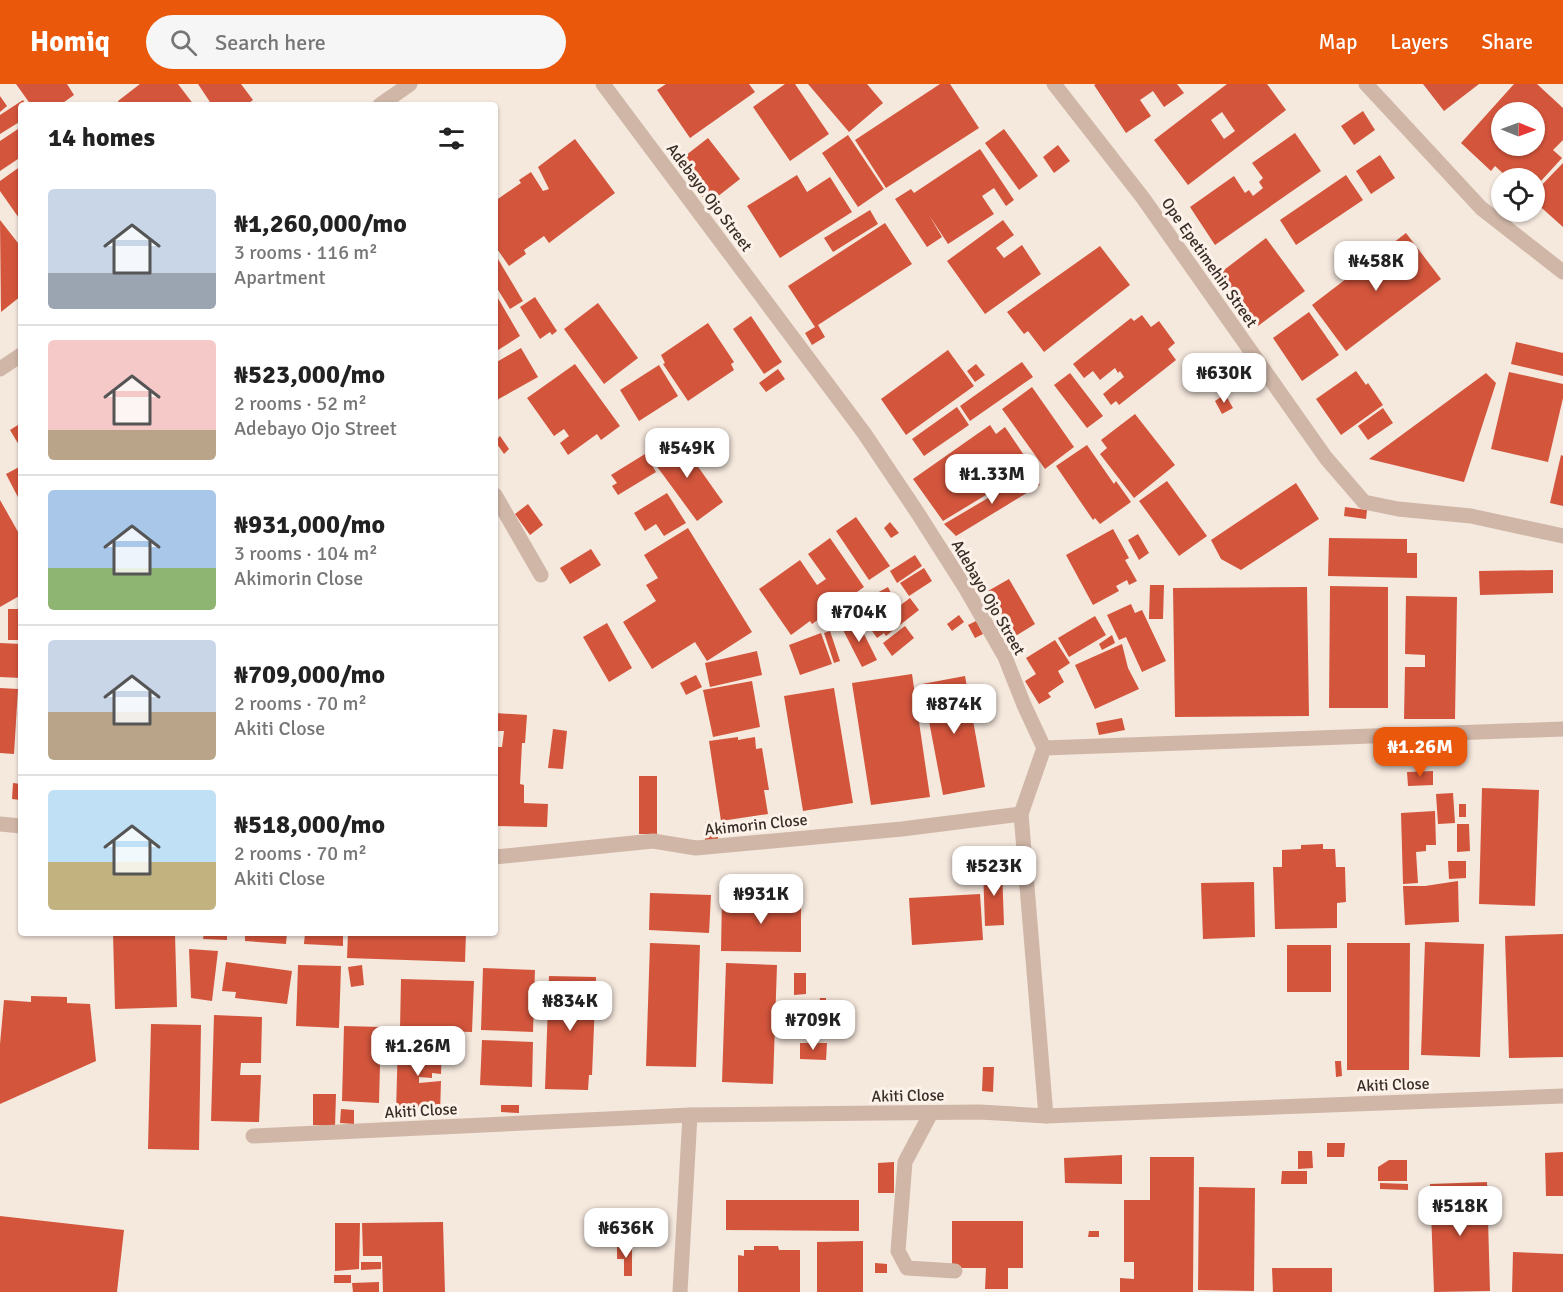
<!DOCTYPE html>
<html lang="en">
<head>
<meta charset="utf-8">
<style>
	:root { --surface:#fff; --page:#f6f6f6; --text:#222; --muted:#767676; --line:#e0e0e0; --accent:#ea580c }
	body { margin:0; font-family:Signika,sans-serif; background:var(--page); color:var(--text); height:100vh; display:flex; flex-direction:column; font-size:22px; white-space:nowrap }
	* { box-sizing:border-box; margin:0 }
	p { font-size:20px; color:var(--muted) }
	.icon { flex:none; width:33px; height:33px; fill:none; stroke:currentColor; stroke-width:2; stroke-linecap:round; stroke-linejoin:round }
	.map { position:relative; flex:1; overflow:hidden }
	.side { position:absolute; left:18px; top:18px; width:480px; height:834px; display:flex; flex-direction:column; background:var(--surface); border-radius:6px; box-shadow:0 2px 4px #0004 }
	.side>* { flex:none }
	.needle { width:39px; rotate:91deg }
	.buttons { position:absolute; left:1491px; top:18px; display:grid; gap:12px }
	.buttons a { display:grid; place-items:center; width:54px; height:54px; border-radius:50%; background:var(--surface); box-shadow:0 2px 4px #0004; font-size:30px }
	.price { position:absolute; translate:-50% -51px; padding:0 14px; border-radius:12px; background:#fff; color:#222; font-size:20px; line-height:39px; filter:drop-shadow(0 2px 3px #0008) }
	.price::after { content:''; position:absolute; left:50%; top:36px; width:18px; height:14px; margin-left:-9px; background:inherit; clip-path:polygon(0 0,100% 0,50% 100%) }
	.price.current { background:var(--accent); color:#fff }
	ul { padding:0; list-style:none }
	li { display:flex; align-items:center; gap:18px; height:150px; padding:0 30px }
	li+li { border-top:2px solid var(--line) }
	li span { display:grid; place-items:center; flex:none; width:168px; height:120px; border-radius:6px; color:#555 }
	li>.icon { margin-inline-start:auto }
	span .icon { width:72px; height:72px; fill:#fffc; stroke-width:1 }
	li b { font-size:26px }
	h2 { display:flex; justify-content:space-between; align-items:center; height:72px; padding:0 30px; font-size:26px }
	header { display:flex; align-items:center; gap:36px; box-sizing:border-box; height:84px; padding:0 30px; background:var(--accent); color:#fff }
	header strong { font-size:28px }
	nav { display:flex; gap:33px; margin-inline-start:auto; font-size:21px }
	.search { width:420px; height:54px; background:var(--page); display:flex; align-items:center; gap:15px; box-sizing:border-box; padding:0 21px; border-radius:33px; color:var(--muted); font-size:22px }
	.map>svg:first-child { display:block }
	.building { fill:#d3553c; fill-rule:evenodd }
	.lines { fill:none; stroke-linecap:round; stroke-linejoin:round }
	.lane { stroke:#cfb6a7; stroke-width:15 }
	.street { stroke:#cfb6a7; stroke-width:15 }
	.labels { text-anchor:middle; stroke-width:6; stroke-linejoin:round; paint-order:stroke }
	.street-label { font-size:16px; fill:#3b2d28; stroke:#fcf2ea }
</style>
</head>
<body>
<header>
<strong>Homiq</strong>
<div class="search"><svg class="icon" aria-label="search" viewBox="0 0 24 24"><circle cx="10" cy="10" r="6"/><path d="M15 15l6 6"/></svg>Search here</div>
<nav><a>Map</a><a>Layers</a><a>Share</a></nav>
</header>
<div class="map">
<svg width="1563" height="1208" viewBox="0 0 1563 1208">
	<rect width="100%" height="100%" fill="#f5e8dd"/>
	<!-- building -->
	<g class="building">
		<polygon points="16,0 67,0 74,11 60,21 31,21"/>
		<polygon points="140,0 178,0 194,21 120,21 118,17"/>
		<polygon points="198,0 241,0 253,16 246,21 212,21"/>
		<polygon points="666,0 749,0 755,8 690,54 657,6"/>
		<polygon points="785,0 795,0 829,50 790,77 753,23"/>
		<polygon points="808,0 867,0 883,19 849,48"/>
		<polygon points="940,0 950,0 979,44 886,104 855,56"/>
		<polygon points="1096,0 1177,0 1184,9 1164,23 1153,7 1140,16 1151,32 1126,49 1094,1"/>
		<path d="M1227,0H1267L1286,26L1188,101L1154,56ZM1222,28L1235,47L1224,55L1211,36Z"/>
		<polygon points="1423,0 1479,0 1444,27"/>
		<path d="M1514,0H1537L1563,24V56L1553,66L1562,74L1541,97L1531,88L1525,94H1508L1495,82L1491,87L1461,59ZM1502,28H1534V62H1502Z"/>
		<polygon points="0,12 7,22 0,28"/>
		<polygon points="23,16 26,21 21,21 21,37 0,50 0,31"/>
		<polygon points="1363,27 1375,46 1354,61 1341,42"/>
		<polygon points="21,43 21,73 0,87 0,57"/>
		<polygon points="1004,45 1038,92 1019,106 985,59"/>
		<polygon points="1295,49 1321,87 1215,161 1190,123 1234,92 1245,109 1249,106 1253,112 1263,104 1259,98 1263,94 1252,79"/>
		<polygon points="848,51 884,105 858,123 822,69"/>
		<polygon points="708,54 740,95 708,120 676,79"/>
		<polygon points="575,55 615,109 549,159 544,152 524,166 526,170 509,182 495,162 495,117 521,99 519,96 531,88 543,107 549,105 538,83"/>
		<polygon points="1058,61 1070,77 1054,89 1043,73"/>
		<polygon points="980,65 1014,116 1006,122 994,104 982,112 994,130 948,160 929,131 942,153 927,163 895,115 911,105 914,109"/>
		<polygon points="1380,71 1395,94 1371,110 1356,87"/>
		<polygon points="1563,79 1563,143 1534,117 1534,109"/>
		<polygon points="21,82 21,137 0,107 0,97"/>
		<polygon points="797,91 807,108 830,93 852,128 780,174 747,122"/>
		<polygon points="1346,91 1363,116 1296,161 1280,136"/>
		<polygon points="870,126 878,140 833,168 824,154"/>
		<polygon points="0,136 18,159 20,157 21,159 21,212 1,228"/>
		<polygon points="1003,136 1014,151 996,164 1004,174 1022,161 1041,190 985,230 947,177"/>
		<polygon points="885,139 912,180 818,241 825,253 812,261 805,249 815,243 788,202"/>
		<polygon points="1406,149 1441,195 1346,267 1312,221"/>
		<polygon points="1266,154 1305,207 1258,242 1220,189"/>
		<polygon points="1100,162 1130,201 1044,268 1028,247 1024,250 1007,228"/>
		<polygon points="495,170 523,217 510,225 495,201"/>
		<polygon points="495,209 520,252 495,268"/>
		<polygon points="535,213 557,247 552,251 550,248 540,255 520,223"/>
		<polygon points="598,219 638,274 604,300 564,245"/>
		<polygon points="1309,228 1339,271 1302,297 1273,254"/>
		<polygon points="1142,231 1151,243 1159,237 1175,259 1168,265 1176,276 1119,321 1116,317 1111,321 1103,310 1124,293 1120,287 1118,289 1115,284 1100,296 1093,287 1084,294 1073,280 1131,234 1134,237"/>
		<polygon points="751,232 782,278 764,290 733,245"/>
		<polygon points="708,239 734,278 731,280 734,286 688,317 663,280 665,279 661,271"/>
		<polygon points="1516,258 1563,269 1563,292 1511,280"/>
		<polygon points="521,264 538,293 495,317 495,279"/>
		<polygon points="948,266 974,302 906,351 881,315"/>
		<polygon points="1022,278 1033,293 970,337 960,322"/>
		<polygon points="575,280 620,342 601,356 597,350 568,371 560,359 569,352 564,345 554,352 527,314"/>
		<polygon points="976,280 985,291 975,298 967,287"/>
		<polygon points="659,281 678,312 639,337 620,306"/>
		<polygon points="778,285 785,295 766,308 759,299"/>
		<polygon points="1356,287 1366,301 1368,299 1383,321 1341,351 1316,315"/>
		<polygon points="1509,288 1563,300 1563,314 1548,378 1491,365"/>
		<polygon points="1070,289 1103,332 1087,344 1054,301"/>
		<polygon points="1486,289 1496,299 1464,398 1369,375"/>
		<polygon points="1032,303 1074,363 1045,385 1002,325"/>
		<polygon points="1225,310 1233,324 1222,330 1215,317"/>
		<polygon points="957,323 969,341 924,372 912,355"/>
		<polygon points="1383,324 1393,339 1368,356 1358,342"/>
		<polygon points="1135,330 1175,381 1134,414 1100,370 1107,364 1101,356"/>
		<polygon points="21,339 21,359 19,361 10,346"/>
		<polygon points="990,341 996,350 1005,343 1032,383 943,437 913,395"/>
		<polygon points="500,352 509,365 504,370 495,357"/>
		<polygon points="677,353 723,418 697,437 650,373"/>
		<polygon points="1087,361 1114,400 1116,397 1131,418 1100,440 1095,434 1093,436 1056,382"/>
		<polygon points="645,370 656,388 618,411 612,402 617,399 611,391"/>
		<polygon points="1561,371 1563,372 1563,422 1550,419"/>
		<polygon points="21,382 21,419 6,390"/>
		<polygon points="1032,388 1040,401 956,452 944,440"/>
		<polygon points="1167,397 1207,452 1179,472 1139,417"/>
		<polygon points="1296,399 1319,435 1241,486 1221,475 1211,456"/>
		<polygon points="667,409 686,439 664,452 656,440 645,447 634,429"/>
		<polygon points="0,416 21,453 21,511 0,523"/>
		<polygon points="528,420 543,441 530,451 515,430"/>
		<polygon points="1345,423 1367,426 1366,435 1344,432"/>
		<polygon points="856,433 890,482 869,496 836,447"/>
		<polygon points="890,438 899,449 891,454 884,444"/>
		<polygon points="688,444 752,548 707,577 695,558 652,585 623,538 656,517 646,501 658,494 644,471"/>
		<polygon points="1113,445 1129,474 1125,476 1137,497 1129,501 1127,496 1116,502 1119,507 1093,521 1066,471"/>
		<polygon points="1138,450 1149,469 1139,476 1128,456"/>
		<polygon points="830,454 864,503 812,540 810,537 791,551 759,505 800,476 817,501 826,495 808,470"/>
		<polygon points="1329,454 1407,455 1407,469 1417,469 1417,494 1328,492"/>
		<polygon points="591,465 601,481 570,500 560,484"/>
		<polygon points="915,471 922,482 897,499 890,487"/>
		<polygon points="924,484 932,497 909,512 900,499"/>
		<polygon points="1553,486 1553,509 1480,511 1479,487"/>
		<polygon points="1009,495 1035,540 1014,553 988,507"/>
		<polygon points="1150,501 1164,501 1163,535 1149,535"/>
		<polygon points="1330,502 1388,503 1388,624 1329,624"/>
		<polygon points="888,503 898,523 871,536 862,517"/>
		<polygon points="1307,503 1309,632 1175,633 1173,504"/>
		<polygon points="1406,512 1457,513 1455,635 1404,635 1405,583 1425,583 1425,571 1405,570"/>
		<polygon points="910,514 919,526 886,552 884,549 877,554 870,544"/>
		<polygon points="1131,520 1135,529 1142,526 1166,577 1142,588 1126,553 1119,556 1107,531"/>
		<rect x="8" y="525" width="13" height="31"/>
		<polygon points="959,531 964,538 952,547 947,540"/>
		<polygon points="1095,532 1106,551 1069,573 1058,554"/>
		<polygon points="856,534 877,576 862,583 841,542"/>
		<polygon points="976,537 983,550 975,554 968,541"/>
		<polygon points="607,539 632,584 609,598 583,553"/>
		<polygon points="905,542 914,554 892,572 883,559"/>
		<polygon points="830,547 840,577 834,579 824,549"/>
		<polygon points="821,549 832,580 800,591 789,561"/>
		<polygon points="1112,551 1115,559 1102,566 1099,560"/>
		<polygon points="1055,556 1070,579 1058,587 1064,598 1048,609 1051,613 1039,620 1025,597 1036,590 1026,574"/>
		<polygon points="0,559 21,560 21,594 0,593"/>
		<polygon points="1122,560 1128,584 1139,605 1095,625 1075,581"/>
		<polygon points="757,567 762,591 710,603 705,579"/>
		<polygon points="912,590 930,713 871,721 852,599"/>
		<polygon points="696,591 702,603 686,611 680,599"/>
		<polygon points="965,592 985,703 943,711 922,600"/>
		<polygon points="752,597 760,643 713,653 703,606"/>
		<polygon points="0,604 18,605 14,670 0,669"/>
		<polygon points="834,604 853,719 803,727 784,612"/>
		<polygon points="495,629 527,631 525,659 522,659 520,700 524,701 524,719 548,720 547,743 495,742 495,663 502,663 504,647 495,647"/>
		<polygon points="1122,634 1125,646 1099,651 1096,639"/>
		<polygon points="553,645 567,647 563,685 548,684"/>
		<polygon points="738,653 738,656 755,653 756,665 762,664 769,706 764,706 768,730 721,737 709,657"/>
		<polygon points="1433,687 1433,701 1408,702 1407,688"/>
		<rect x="639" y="692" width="18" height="58"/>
		<polygon points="13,699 21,700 21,716 12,715"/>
		<polygon points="1482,704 1539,706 1535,822 1479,820"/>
		<polygon points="1453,709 1455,739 1438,740 1436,710"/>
		<rect x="1459" y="720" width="7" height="13"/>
		<polygon points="1435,727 1436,761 1426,761 1426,767 1416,768 1418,799 1403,800 1401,729"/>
		<polygon points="718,737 718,758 705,759 705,738"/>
		<polygon points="1457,740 1469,740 1470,767 1457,768"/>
		<polygon points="1323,760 1323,765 1335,765 1336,783 1345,783 1346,818 1337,819 1337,844 1275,845 1273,783 1282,783 1282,766 1301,765 1301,761"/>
		<polygon points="1448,777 1466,777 1466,794 1449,795"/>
		<polygon points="1002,784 1004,841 985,842 983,785"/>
		<polygon points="1458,797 1459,838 1405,841 1403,802 1425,802"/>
		<polygon points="1254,798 1255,853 1203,855 1201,799"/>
		<polygon points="650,809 711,811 709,849 649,846"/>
		<polygon points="980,810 983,856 912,861 909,814"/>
		<polygon points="722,813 801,814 801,868 721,867"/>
		<polygon points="113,849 175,849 177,923 115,925"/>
		<polygon points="204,849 227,849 227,856 203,855"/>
		<polygon points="245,849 287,849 286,860 245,857"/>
		<polygon points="305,849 343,849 343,862 304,860"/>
		<polygon points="348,849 466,849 465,878 347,874"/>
		<polygon points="1563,850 1563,973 1509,974 1505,852"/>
		<polygon points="1425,858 1484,860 1480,973 1421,971"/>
		<polygon points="650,859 700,861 696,983 646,982"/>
		<polygon points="1347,859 1410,859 1409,986 1347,986"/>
		<rect x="1287" y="861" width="44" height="47"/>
		<polygon points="189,865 218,867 212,917 191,914"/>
		<polygon points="226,878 292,887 287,920 235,914 236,908 222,907"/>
		<polygon points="726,879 777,881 773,1000 722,998"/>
		<polygon points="298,881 341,882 339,944 296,942"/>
		<polygon points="362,881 364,901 351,903 348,883"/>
		<polygon points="483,884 535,886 533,948 481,946"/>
		<polygon points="794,889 806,889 806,910 794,911"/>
		<polygon points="549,892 596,893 592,991 589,991 588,1006 545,1005"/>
		<polygon points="401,895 474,897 472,948 400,946"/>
		<polygon points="31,912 67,913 67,919 90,920 96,977 0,1020 0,960 4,916 31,918"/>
		<polygon points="820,914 826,914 826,920 819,920"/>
		<polygon points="214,931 262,933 261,979 241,979 240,991 261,991 259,1038 211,1037"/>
		<polygon points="151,940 201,941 199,1066 148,1065"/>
		<polygon points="344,942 381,943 379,1019 342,1017"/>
		<polygon points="398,955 442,957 441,990 432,989 432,994 419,993 419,999 441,997 440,1030 396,1029"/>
		<polygon points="482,956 533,958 532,1003 480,1001"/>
		<polygon points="800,959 827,959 826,976 800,975"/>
		<polygon points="1335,977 1341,977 1342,992 1336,993"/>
		<polygon points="983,983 994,983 993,1008 982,1007"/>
		<polygon points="313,1010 336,1010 335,1042 313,1041"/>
		<polygon points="501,1021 519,1021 519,1029 501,1028"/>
		<polygon points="341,1025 354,1026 354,1040 340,1039"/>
		<polygon points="1327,1059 1345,1059 1344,1073 1327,1073"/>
		<polygon points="1298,1067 1312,1067 1313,1084 1298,1085"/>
		<polygon points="1563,1068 1563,1112 1546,1112 1545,1069"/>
		<polygon points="1122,1071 1122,1100 1065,1099 1064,1074"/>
		<polygon points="1150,1073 1194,1073 1193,1208 1120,1208 1120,1194 1134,1195 1134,1178 1124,1178 1124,1116 1150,1116"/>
		<polygon points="1389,1076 1407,1076 1407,1097 1378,1097 1378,1083"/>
		<polygon points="894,1078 894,1109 878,1109 878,1079"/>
		<polygon points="1282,1087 1307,1087 1307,1100 1281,1100"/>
		<polygon points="1487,1098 1490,1207 1434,1208 1430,1100"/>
		<polygon points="1380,1099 1408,1100 1408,1106 1380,1105"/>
		<polygon points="1199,1103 1255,1104 1254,1207 1198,1206"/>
		<polygon points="726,1116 859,1116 859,1147 726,1146"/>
		<polygon points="0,1132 124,1146 117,1208 0,1208"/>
		<polygon points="952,1137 1023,1137 1023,1184 1008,1184 1008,1205 985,1205 986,1184 952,1184"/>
		<polygon points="443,1138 445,1208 383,1208 382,1172 363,1172 362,1139"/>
		<polygon points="335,1139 360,1139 359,1185 335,1187"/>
		<polygon points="1089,1147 1099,1147 1099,1153 1088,1153"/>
		<polygon points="863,1157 863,1208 817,1208 817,1158"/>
		<polygon points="617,1162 632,1162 632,1192 624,1192 624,1175 617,1175"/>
		<polygon points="754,1162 778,1162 779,1166 800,1166 800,1208 738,1208 738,1171 744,1172 744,1166 754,1166"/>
		<polygon points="1513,1168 1563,1170 1563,1208 1512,1208"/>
		<polygon points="361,1178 381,1178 381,1185 361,1186"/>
		<polygon points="875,1179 887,1180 887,1189 875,1189"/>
		<polygon points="1272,1184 1332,1184 1332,1208 1273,1208"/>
		<rect x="334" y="1191" width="17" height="8"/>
		<polygon points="379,1198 379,1208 353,1208 352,1199"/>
	</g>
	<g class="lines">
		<!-- lane -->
		<polyline class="lane" points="931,1029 905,1078 898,1167 907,1184 955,1187"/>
		<!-- street -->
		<g class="street">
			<polyline points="603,0 864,349 917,428 966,505 1005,573 1024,621 1044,664 1021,730 1046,1032"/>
			<polyline points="1054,0 1143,114 1326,374 1364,418 1398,425 1471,432 1563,452"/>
			<polyline points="1366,0 1481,124 1563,188"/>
			<polyline points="380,21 410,0"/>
			<polyline points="0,285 21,271"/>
			<polyline points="495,411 541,491"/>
			<polyline points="1044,664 1563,645"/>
			<polyline points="0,740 21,742"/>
			<polyline points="495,773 653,757 696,764 902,745 1021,730"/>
			<polyline points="253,1052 690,1031 980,1028 1046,1032 1563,1012"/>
			<polyline points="680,1208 690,1031"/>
		</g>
	</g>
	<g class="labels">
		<!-- street labels -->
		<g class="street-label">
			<text transform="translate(710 113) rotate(53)" y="6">Adebayo Ojo Street</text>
			<text transform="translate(1210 178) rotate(55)" y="6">Ope Epetimehin Street</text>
			<text transform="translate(989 513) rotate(60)" y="6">Adebayo Ojo Street</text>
			<text transform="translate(756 740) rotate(-6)" y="6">Akimorin Close</text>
			<text transform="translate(1393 1000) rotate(-2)" y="6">Akiti Close</text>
			<text transform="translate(908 1011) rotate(-1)" y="6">Akiti Close</text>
			<text transform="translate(421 1026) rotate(-3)" y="6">Akiti Close</text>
		</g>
	</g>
</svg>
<div class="buttons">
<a><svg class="needle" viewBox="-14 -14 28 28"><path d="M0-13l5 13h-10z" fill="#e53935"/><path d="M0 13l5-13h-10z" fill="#767676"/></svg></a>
<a><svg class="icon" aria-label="locate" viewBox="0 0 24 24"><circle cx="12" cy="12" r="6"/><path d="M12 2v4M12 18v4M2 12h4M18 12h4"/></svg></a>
</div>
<b class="price" style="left:1376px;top:208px">₦458K</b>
<b class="price" style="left:1224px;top:320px">₦630K</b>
<b class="price" style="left:687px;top:395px">₦549K</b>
<b class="price" style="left:992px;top:421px">₦1.33M</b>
<b class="price" style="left:859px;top:559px">₦704K</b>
<b class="price" style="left:954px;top:651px">₦874K</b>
<b class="price current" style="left:1420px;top:694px">₦1.26M</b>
<b class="price" style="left:994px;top:813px">₦523K</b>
<b class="price" style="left:761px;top:841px">₦931K</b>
<b class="price" style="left:570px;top:948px">₦834K</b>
<b class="price" style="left:813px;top:967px">₦709K</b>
<b class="price" style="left:418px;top:993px">₦1.26M</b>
<b class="price" style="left:1460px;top:1153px">₦518K</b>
<b class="price" style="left:626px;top:1175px">₦636K</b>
<section class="side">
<h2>14 homes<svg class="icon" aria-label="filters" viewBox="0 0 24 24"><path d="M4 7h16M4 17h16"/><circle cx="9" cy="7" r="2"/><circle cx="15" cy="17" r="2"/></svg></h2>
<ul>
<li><span style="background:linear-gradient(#c9d6e8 70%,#9aa5b1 0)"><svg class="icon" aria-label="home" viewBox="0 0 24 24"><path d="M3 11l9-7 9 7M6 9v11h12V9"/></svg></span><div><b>₦1,260,000/mo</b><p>3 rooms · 116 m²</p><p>Apartment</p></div></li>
<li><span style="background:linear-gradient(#f6c9c9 75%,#b9a48a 0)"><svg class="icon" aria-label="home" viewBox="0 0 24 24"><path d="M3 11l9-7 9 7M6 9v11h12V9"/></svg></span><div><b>₦523,000/mo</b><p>2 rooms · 52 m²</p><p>Adebayo Ojo Street</p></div></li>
<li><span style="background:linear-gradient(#a9c7e8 65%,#8fb573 0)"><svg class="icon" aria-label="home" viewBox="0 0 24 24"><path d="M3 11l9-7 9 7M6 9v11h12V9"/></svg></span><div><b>₦931,000/mo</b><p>3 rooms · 104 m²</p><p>Akimorin Close</p></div></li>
<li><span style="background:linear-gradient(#c9d6e8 60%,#b9a48a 0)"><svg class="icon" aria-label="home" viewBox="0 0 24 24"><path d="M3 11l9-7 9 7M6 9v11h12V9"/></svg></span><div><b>₦709,000/mo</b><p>2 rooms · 70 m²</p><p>Akiti Close</p></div></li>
<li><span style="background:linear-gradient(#bfe0f5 60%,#c2b280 0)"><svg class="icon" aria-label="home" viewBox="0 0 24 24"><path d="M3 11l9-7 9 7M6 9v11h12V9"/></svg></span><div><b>₦518,000/mo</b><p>2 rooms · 70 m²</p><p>Akiti Close</p></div></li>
</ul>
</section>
</div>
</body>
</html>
